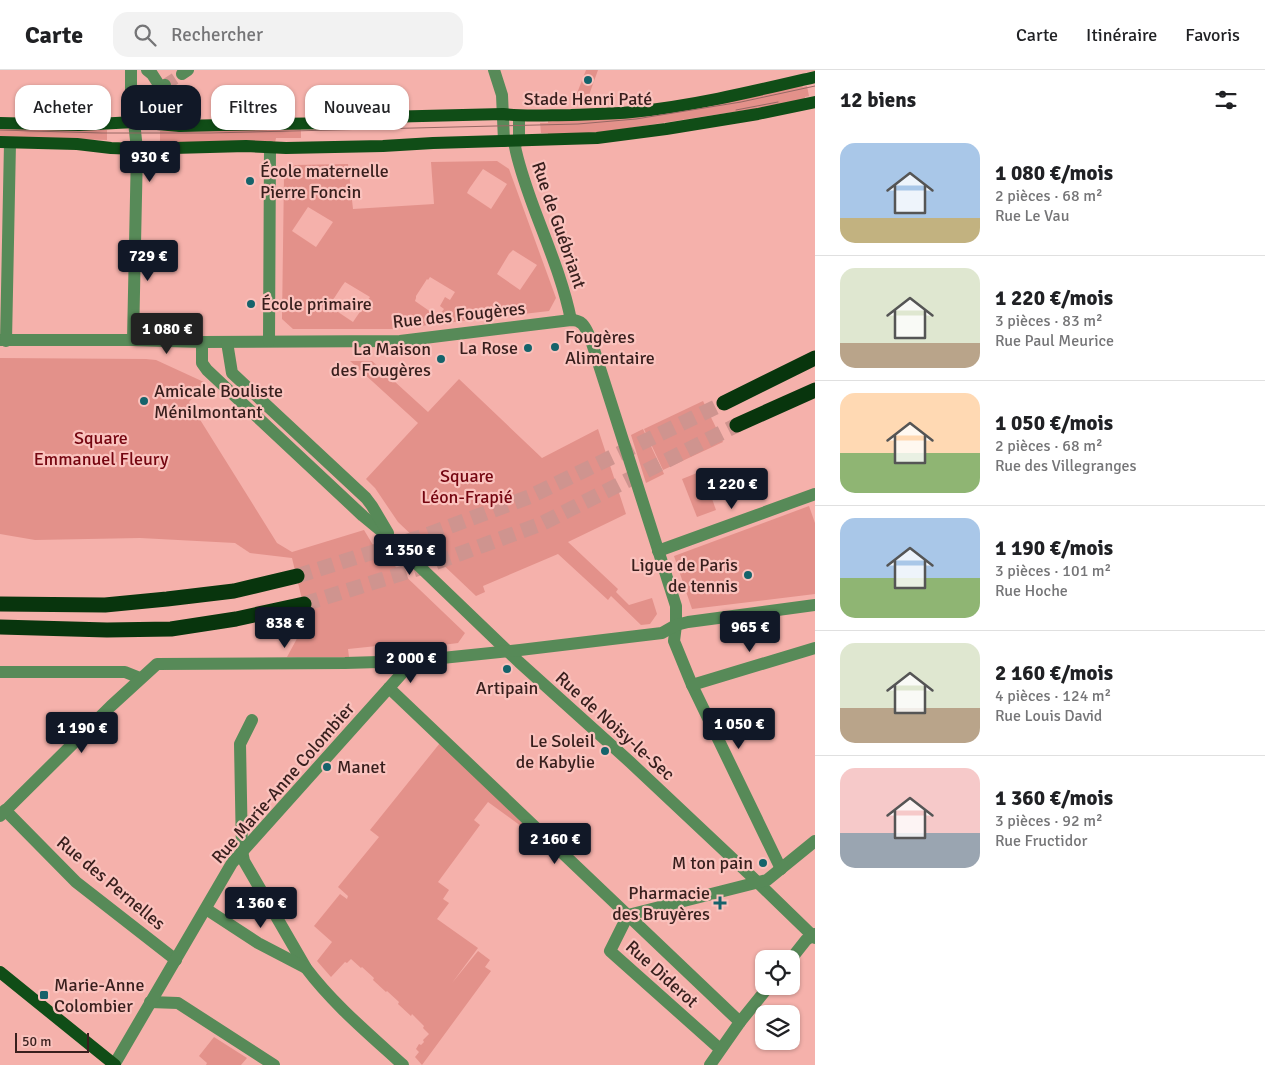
<!DOCTYPE html>
<html lang="fr">
<head>
<meta charset="utf-8">
<style>
	:root { --surface:#fff; --page:#f2f2f2; --text:#202124; --muted:#757577; --line:#e0e0e0; --accent:#111827 }
	body { margin:0; font-family:Signika,sans-serif; background:var(--page); color:var(--text); height:100vh; display:flex; flex-direction:column; font-size:19px; white-space:nowrap }
	* { box-sizing:border-box; margin:0 }
	p { font-size:16px; color:var(--muted) }
	.icon { flex:none; width:28px; height:28px; fill:none; stroke:currentColor; stroke-width:2; stroke-linecap:round; stroke-linejoin:round }
	.map { position:relative; flex:1; overflow:hidden }
	.panel { display:flex; flex-direction:column; background:var(--surface); width:450px }
	.panel>* { flex:none }
	.guide { position:absolute; left:15px; top:15px; width:475px; height:45px; display:flex; gap:10px }
	.fabs { position:absolute; left:755px; top:880px; display:grid; gap:10px }
	.fabs a { display:grid; place-items:center; width:45px; height:45px; border-radius:10px; background:var(--surface); box-shadow:0 1px 4px #0004; font-size:25px }
	.scale { position:absolute; left:15px; bottom:12px; width:74px; box-sizing:border-box; padding-left:5px; border:2px solid #381f1d; border-top:0; font-size:14px; line-height:18px; white-space:nowrap; color:#381f1d; -webkit-text-stroke:4px #fac2bd; paint-order:stroke }
	.price { position:absolute; translate:-50% -42px; padding:0 11px; border-radius:5px; background:var(--accent); color:#fff; font-size:16px; line-height:32px; filter:drop-shadow(0 1px 2px #0008) }
	.price::after { content:''; position:absolute; left:50%; top:30px; width:15px; height:11px; margin-left:-8px; background:inherit; clip-path:polygon(0 0,100% 0,50% 100%) }
	.price.on { background:#222; color:#fff }
	ul { padding:0; list-style:none }
	li { display:flex; align-items:center; gap:15px; height:125px; padding:0 25px }
	li+li { border-top:1px solid var(--line) }
	li span { display:grid; place-items:center; flex:none; width:140px; height:100px; border-radius:15px; color:#555 }
	li>.icon { margin-inline-start:auto }
	span .icon { width:60px; height:60px; fill:#fffc; stroke-width:1 }
	li b { font-size:21px }
	h2 { display:flex; justify-content:space-between; align-items:center; height:60px; padding:0 25px; font-size:21px }
	.chip { padding:0 18px; border-radius:15px; background:var(--surface); box-shadow:0 1px 4px #0004; font-size:18px; line-height:45px }
	.chip.on { background:var(--accent); color:#fff }
	header { display:flex; align-items:center; gap:30px; box-sizing:border-box; height:70px; padding:0 25px; background:var(--surface); border-bottom:1px solid var(--line) }
	header strong { font-size:24px }
	nav { display:flex; gap:28px; margin-inline-start:auto; font-size:18px }
	.search { width:350px; height:45px; background:var(--page); display:flex; align-items:center; gap:12px; box-sizing:border-box; padding:0 18px; border-radius:15px; color:var(--muted); font-size:19px }
	main { display:flex; flex:1; min-height:0 }
	.map>svg:first-child { display:block }
	.green { fill:#e3918a; fill-rule:evenodd }
	.lines { fill:none; stroke-linecap:round; stroke-linejoin:round }
	.minor-tunnel { stroke:#cf948f; stroke-width:12; stroke-dasharray:12 6; stroke-linecap:butt }
	.highway-tunnel { stroke:#cf948f; stroke-width:15; stroke-dasharray:15 8; stroke-linecap:butt }
	.minor { stroke:#578a58; stroke-width:12 }
	.major { stroke:#104d17; stroke-width:12 }
	.highway { stroke:#08350d; stroke-width:15 }
	.tram { stroke:#966763; stroke-width:1 }
	.poi-dot { fill:#15636b; stroke:#fac2bd; stroke-width:2 }
	.labels { text-anchor:middle; stroke-width:4.5; stroke-linejoin:round; paint-order:stroke }
	.poi-label { font-size:18px; fill:#381f1d; stroke:#fac2bd; text-anchor:start }
	.street-label { font-size:18px; fill:#381f1d; stroke:#fac2bd }
	.park-label { font-size:18px; fill:#740510; stroke:#fac2bd }
</style>
</head>
<body>
<header>
<strong>Carte</strong>
<div class="search"><svg class="icon" aria-label="search" viewBox="0 0 24 24"><circle cx="10" cy="10" r="6"/><path d="M15 15l6 6"/></svg>Rechercher</div>
<nav><a>Carte</a><a>Itinéraire</a><a>Favoris</a></nav>
</header>
<main>
<div class="map">
<svg width="815" height="995" viewBox="0 0 815 995">
	<rect width="100%" height="100%" fill="#f5b1ab"/>
	<!-- green -->
	<g class="green">
		<polygon points="586,0 598,0 589,25 591,29 574,31"/>
		<polygon points="802,15 803,17 807,16 809,26 805,27 805,29 778,35 604,62 548,65 548,63 541,63 540,53 548,53 548,50"/>
		<polygon points="0,58 107,60 107,70 0,67"/>
		<polygon points="301,58 301,68 276,68 275,73 165,74 165,71 160,71 160,61"/>
		<path d="M497,91L509,99L556,228L549,241L394,259H293L282,249L284,105L295,95L348,94L353,139L434,134L431,92ZM483,99L507,114L491,139L467,123L469,119ZM308,137L333,152L316,177L292,161ZM513,180L537,195L520,220L497,204L509,184ZM430,207L455,222L450,230L445,227L440,236L444,239L438,247L415,231L416,228V226L427,209L428,210ZM345,212L370,227L353,252L329,236L342,216Z"/>
		<polygon points="0,288 146,289 156,290 206,313 189,332 277,473 292,482 364,460 373,475 465,563 458,573 397,581 396,574 348,579 349,587 287,587 307,550 292,488 250,483 235,473 140,468 35,470 0,464"/>
		<polygon points="350,291 372,291 428,342 459,309 542,388 598,359 626,444 568,472 618,519 616,522 629,535 652,528 657,544 650,554 641,555 611,526 608,530 558,484 483,516 485,522 476,526 398,452 375,418 366,409 418,353"/>
		<polygon points="703,331 723,372 663,400 644,359"/>
		<polygon points="643,359 664,404 646,413 631,365"/>
		<polygon points="702,401 716,440 697,447 682,409"/>
		<polygon points="809,436 815,453 815,524 692,539 674,486"/>
		<polygon points="440,673 526,756 525,759 488,732 474,750 480,755 438,812 449,820 443,829 449,833 437,849 478,878 452,913 478,881 490,890 485,897 491,901 422,995 415,987 419,982 416,979 419,974 421,975 424,972 423,970 429,964 423,958 424,956 412,944 411,946 398,934 399,932 387,921 386,922 373,910 374,908 362,897 361,898 351,889 347,893 345,892 331,907 317,891 332,872 314,856 340,824 347,829 348,826 338,817 379,767 370,760"/>
		<polygon points="214,967 247,988 241,995 206,995 207,993 199,986"/>
	</g>
	<g class="lines">
		<!-- minor-tunnel -->
		<polyline class="minor-tunnel" points="165,15 182,4"/>
		<!-- highway-tunnel -->
		<g class="highway-tunnel">
			<polyline points="297,506 421,467 529,427 724,333"/>
			<polyline points="304,534 429,495 541,454 737,355"/>
		</g>
		<!-- minor -->
		<g class="minor">
			<polyline points="131,0 131,41 134,52 137,79 133,270"/>
			<polyline points="147,0 152,4 161,18 165,15"/>
			<polyline points="494,0 502,25 504,71"/>
			<polyline points="182,4 188,0"/>
			<polyline points="161,18 177,45 180,56"/>
			<polyline points="519,46 519,71"/>
			<path d="M514,71C517,91 524,110 531,130C545,169 563,209 571,250"/>
			<path d="M0,270H133L202,272L400,271L571,250C583,250 585,257 590,267L676,536V555L674,571L692,615L781,799"/>
			<polyline points="6,271 10,73"/>
			<polyline points="269,271 270,77"/>
			<polyline points="202,272 202,293 207,300 363,446 392,470 519,592 630,692 748,803 815,868"/>
			<polyline points="227,272 232,303 366,428 372,436 388,463"/>
			<polyline points="658,481 815,424"/>
			<polyline points="0,602 125,602 140,608"/>
			<polyline points="692,615 815,578"/>
			<polyline points="389,618 740,952"/>
			<path d="M252,650L240,674L242,781L244,791L306,898C333,934 369,964 403,995"/>
			<polyline points="5,740 76,812 176,890"/>
			<polyline points="0,746 111,636 157,594 345,593 413,591 520,580 662,563 676,555 688,552 815,535"/>
			<polyline points="206,839 258,873 306,898"/>
			<polyline points="791,889 806,870 815,864"/>
			<polyline points="150,932 178,933 274,995"/>
			<polyline points="720,979 610,881 628,845 767,810 815,771"/>
			<polyline points="114,995 232,793 413,591"/>
			<polyline points="710,995 740,952 769,916"/>
		</g>
		<!-- major -->
		<g class="major">
			<path d="M0,53L79,55L134,52L180,56L269,54L345,53L382,47L503,44C526,47 549,45 571,45C592,44 612,44 632,42C693,36 755,21 815,7"/>
			<polyline points="0,72 77,74 111,78 137,79 246,76 286,78 383,76 433,73 597,68 666,59 758,44 815,32"/>
			<polyline points="0,902 115,995"/>
		</g>
		<!-- highway -->
		<g class="highway">
			<polyline points="724,333 815,288"/>
			<polyline points="737,355 815,320"/>
			<polyline points="0,534 105,535 167,529 234,521 297,506"/>
			<polyline points="0,557 107,560 171,559 236,549 304,534"/>
		</g>
		<!-- tram -->
		<g class="tram">
			<polyline points="736,40 778,32"/>
			<polyline points="0,60 101,63 210,63 578,54 636,49 741,32 815,16"/>
		</g>
	</g>
	<!-- markers -->
	<g class="poi-dot">
		<circle cx="588" cy="10" r="5"/>
		<circle cx="250" cy="111" r="5"/>
		<circle cx="251" cy="234" r="5"/>
		<circle cx="555" cy="277" r="5"/>
		<circle cx="528" cy="278" r="5"/>
		<circle cx="441" cy="289" r="5"/>
		<circle cx="144" cy="331" r="5"/>
		<circle cx="748" cy="505" r="5"/>
		<circle cx="507" cy="599" r="5"/>
		<circle cx="605" cy="681" r="5"/>
		<circle cx="327" cy="697" r="5"/>
		<circle cx="763" cy="793" r="5"/>
		<path d="M717.5 825.5h5v5h5v5h-5v5h-5v-5h-5v-5h5z"/>
		<rect x="39" y="920" width="10" height="10" rx="2.5"/>
	</g>
	<g class="labels">
		<!-- poi labels -->
		<g class="poi-label">
			<text x="588" y="35" text-anchor="middle">Stade Henri Paté</text>
			<text x="260" y="107">École maternelle<tspan x="260" dy="21">Pierre Foncin</tspan></text>
			<text x="261" y="240">École primaire</text>
			<text x="565" y="273">Fougères<tspan x="565" dy="21">Alimentaire</tspan></text>
			<text x="518" y="284" text-anchor="end">La Rose</text>
			<text x="431" y="285" text-anchor="end">La Maison<tspan x="431" dy="21">des Fougères</tspan></text>
			<text x="154" y="327">Amicale Bouliste<tspan x="154" dy="21">Ménilmontant</tspan></text>
			<text x="738" y="501" text-anchor="end">Ligue de Paris<tspan x="738" dy="21">de tennis</tspan></text>
			<text x="507" y="624" text-anchor="middle">Artipain</text>
			<text x="595" y="677" text-anchor="end">Le Soleil<tspan x="595" dy="21">de Kabylie</tspan></text>
			<text x="337" y="703">Manet</text>
			<text x="753" y="799" text-anchor="end">M ton pain</text>
			<text x="710" y="829" text-anchor="end">Pharmacie<tspan x="710" dy="21">des Bruyères</tspan></text>
			<text x="54" y="921">Marie-Anne<tspan x="54" dy="21">Colombier</tspan></text>
		</g>
		<!-- street labels -->
		<g class="street-label">
			<text transform="translate(559 155) rotate(71)" y="6">Rue de Guébriant</text>
			<text transform="translate(459 245) rotate(-6)" y="6">Rue des Fougères</text>
			<text transform="translate(615 656) rotate(42)" y="6">Rue de Noisy-le-Sec</text>
			<text transform="translate(283 713) rotate(-49)" y="6">Rue Marie-Anne Colombier</text>
			<text transform="translate(111 813) rotate(40)" y="6">Rue des Pernelles</text>
			<text transform="translate(662 904) rotate(42)" y="6">Rue Diderot</text>
		</g>
		<!-- park labels -->
		<g class="park-label">
			<text x="101" y="374">Square<tspan x="101" dy="21">Emmanuel Fleury</tspan></text>
			<text x="467" y="412">Square<tspan x="467" dy="21">Léon-Frapié</tspan></text>
		</g>
	</g>
</svg>
<div class="fabs">
<a><svg class="icon" aria-label="locate" viewBox="0 0 24 24"><circle cx="12" cy="12" r="6"/><path d="M12 2v4M12 18v4M2 12h4M18 12h4"/></svg></a>
<a><svg class="icon" aria-label="layers" viewBox="0 0 24 24"><path d="M12 4l9 5-9 5-9-5zM3 14l9 5 9-5"/></svg></a>
</div>
<div class="scale">50 m</div>
<b class="price" style="left:150px;top:113px">930 €</b>
<b class="price" style="left:148px;top:212px">729 €</b>
<b class="price on" style="left:167px;top:285px">1 080 €</b>
<b class="price" style="left:732px;top:440px">1 220 €</b>
<b class="price" style="left:410px;top:506px">1 350 €</b>
<b class="price" style="left:285px;top:579px">838 €</b>
<b class="price" style="left:750px;top:583px">965 €</b>
<b class="price" style="left:411px;top:614px">2 000 €</b>
<b class="price" style="left:739px;top:680px">1 050 €</b>
<b class="price" style="left:82px;top:684px">1 190 €</b>
<b class="price" style="left:555px;top:795px">2 160 €</b>
<b class="price" style="left:261px;top:859px">1 360 €</b>
<div class="guide">
<a class="chip">Acheter</a>
<a class="chip on">Louer</a>
<a class="chip">Filtres</a>
<a class="chip">Nouveau</a>
</div>
</div>
<section class="panel">
<h2>12 biens<svg class="icon" aria-label="filters" viewBox="0 0 24 24"><path d="M4 7h16M4 17h16"/><circle cx="9" cy="7" r="2"/><circle cx="15" cy="17" r="2"/></svg></h2>
<ul>
<li><span style="background:linear-gradient(#a9c7e8 75%,#c2b280 0)"><svg class="icon" aria-label="home" viewBox="0 0 24 24"><path d="M3 11l9-7 9 7M6 9v11h12V9"/></svg></span><div><b>1 080 €/mois</b><p>2 pièces · 68 m²</p><p>Rue Le Vau</p></div></li>
<li><span style="background:linear-gradient(#dfe7d0 75%,#b9a48a 0)"><svg class="icon" aria-label="home" viewBox="0 0 24 24"><path d="M3 11l9-7 9 7M6 9v11h12V9"/></svg></span><div><b>1 220 €/mois</b><p>3 pièces · 83 m²</p><p>Rue Paul Meurice</p></div></li>
<li><span style="background:linear-gradient(#ffd9b3 60%,#8fb573 0)"><svg class="icon" aria-label="home" viewBox="0 0 24 24"><path d="M3 11l9-7 9 7M6 9v11h12V9"/></svg></span><div><b>1 050 €/mois</b><p>2 pièces · 68 m²</p><p>Rue des Villegranges</p></div></li>
<li><span style="background:linear-gradient(#a9c7e8 60%,#8fb573 0)"><svg class="icon" aria-label="home" viewBox="0 0 24 24"><path d="M3 11l9-7 9 7M6 9v11h12V9"/></svg></span><div><b>1 190 €/mois</b><p>3 pièces · 101 m²</p><p>Rue Hoche</p></div></li>
<li><span style="background:linear-gradient(#dfe7d0 65%,#b9a48a 0)"><svg class="icon" aria-label="home" viewBox="0 0 24 24"><path d="M3 11l9-7 9 7M6 9v11h12V9"/></svg></span><div><b>2 160 €/mois</b><p>4 pièces · 124 m²</p><p>Rue Louis David</p></div></li>
<li><span style="background:linear-gradient(#f6c9c9 65%,#9aa5b1 0)"><svg class="icon" aria-label="home" viewBox="0 0 24 24"><path d="M3 11l9-7 9 7M6 9v11h12V9"/></svg></span><div><b>1 360 €/mois</b><p>3 pièces · 92 m²</p><p>Rue Fructidor</p></div></li>
</ul>
</section>
</main>
</body>
</html>
